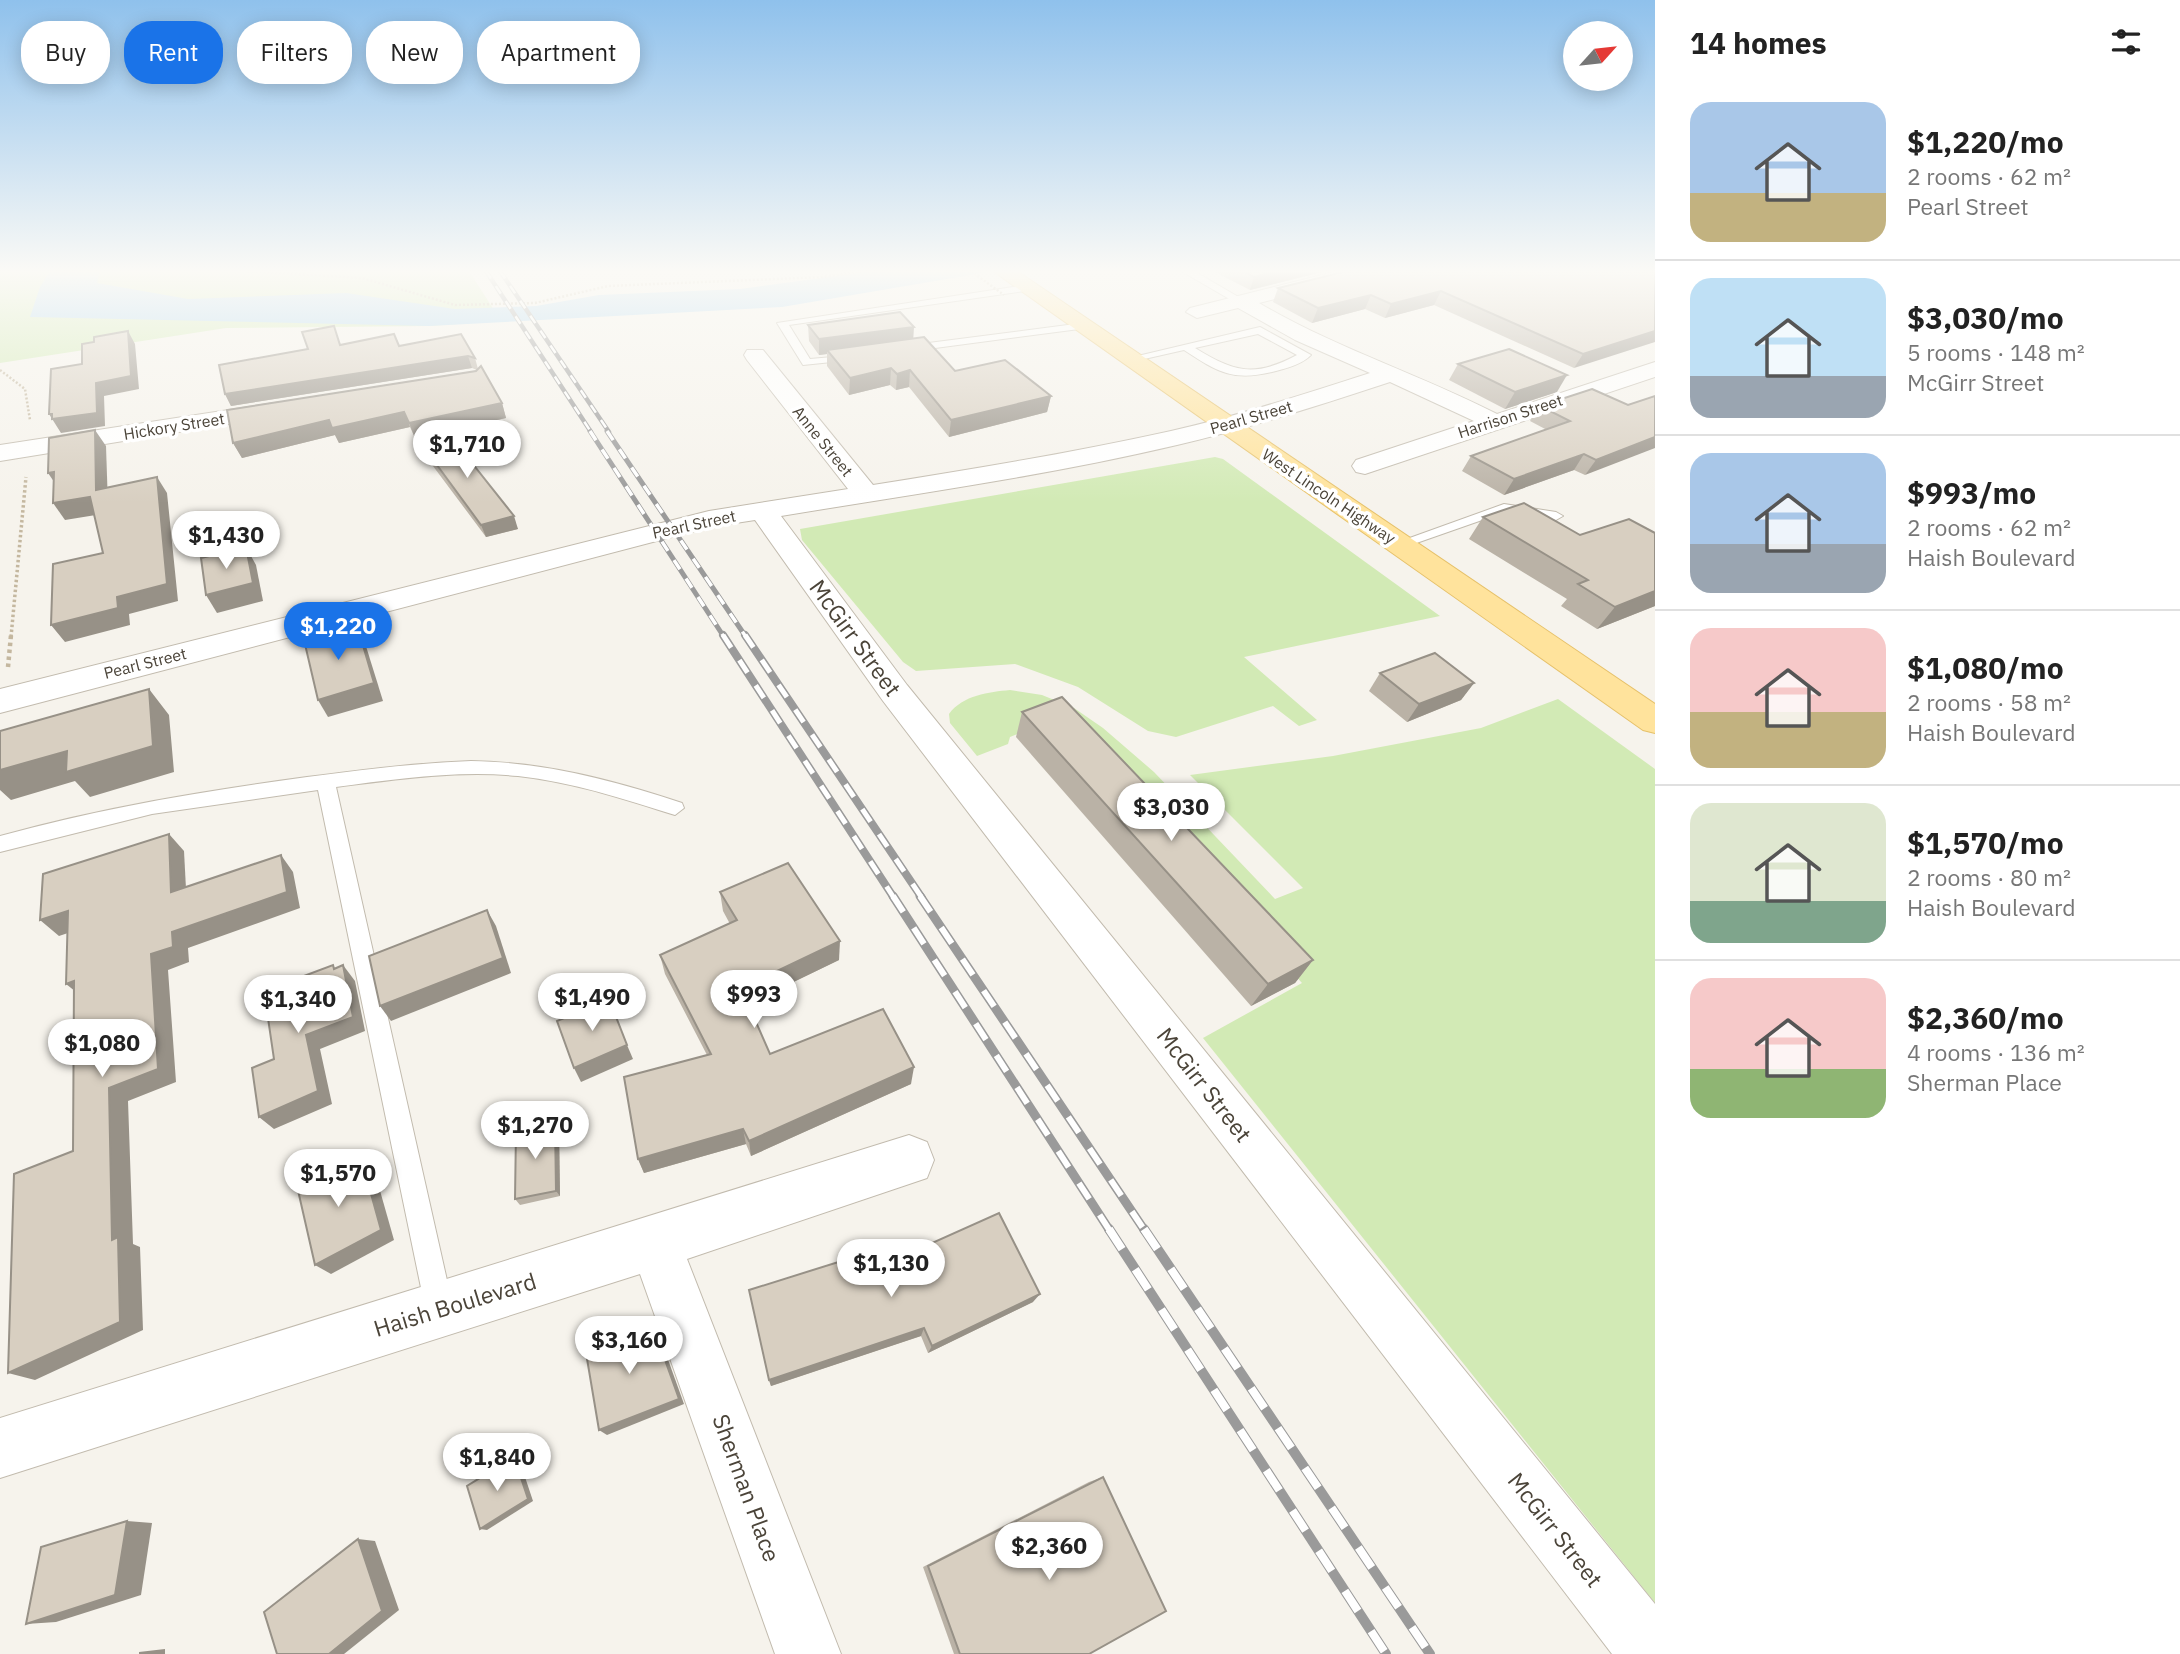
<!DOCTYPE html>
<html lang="en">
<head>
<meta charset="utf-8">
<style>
	:root { --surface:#fff; --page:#f2f2f2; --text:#222; --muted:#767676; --line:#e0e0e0; --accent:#1a73e8 }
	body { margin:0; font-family:"IBM Plex Sans",sans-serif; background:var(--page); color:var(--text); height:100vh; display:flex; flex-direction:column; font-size:26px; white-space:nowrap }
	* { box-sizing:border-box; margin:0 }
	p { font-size:23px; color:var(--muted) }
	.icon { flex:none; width:38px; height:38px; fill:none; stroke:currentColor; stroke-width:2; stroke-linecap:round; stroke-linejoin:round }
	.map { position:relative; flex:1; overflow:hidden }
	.side { display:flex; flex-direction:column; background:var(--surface); width:525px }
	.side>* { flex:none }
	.hud { position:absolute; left:21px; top:21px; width:665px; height:63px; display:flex; gap:14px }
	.needle { width:46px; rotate:63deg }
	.tools { position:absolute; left:1563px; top:21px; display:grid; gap:14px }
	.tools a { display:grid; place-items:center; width:70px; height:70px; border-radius:50%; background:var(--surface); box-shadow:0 4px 18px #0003; font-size:35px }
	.price { position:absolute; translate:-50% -60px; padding:0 16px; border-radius:24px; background:#fff; color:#222; font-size:23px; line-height:46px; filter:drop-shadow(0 2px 4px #0008) }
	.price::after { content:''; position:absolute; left:50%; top:42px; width:21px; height:16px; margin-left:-10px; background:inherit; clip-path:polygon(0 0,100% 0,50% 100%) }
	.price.on { background:var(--accent); color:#fff }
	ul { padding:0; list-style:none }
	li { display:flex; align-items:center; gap:21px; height:175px; padding:0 35px }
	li+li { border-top:2px solid var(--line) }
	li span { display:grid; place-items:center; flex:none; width:196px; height:140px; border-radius:21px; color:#555 }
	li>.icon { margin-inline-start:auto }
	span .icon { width:84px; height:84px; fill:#fffc; stroke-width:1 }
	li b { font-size:30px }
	h2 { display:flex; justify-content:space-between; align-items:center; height:84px; padding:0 35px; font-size:30px }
	.pill { padding:0 24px; border-radius:28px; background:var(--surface); box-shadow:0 4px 18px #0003; font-size:24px; line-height:63px }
	.pill.on { background:var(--accent); color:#fff }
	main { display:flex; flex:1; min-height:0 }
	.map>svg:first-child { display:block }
	.green { fill:#d2eab5 }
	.water { fill:#a9d4f2 }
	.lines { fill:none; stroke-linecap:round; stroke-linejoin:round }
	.lane-casing { stroke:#c2bbae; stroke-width:2 }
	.street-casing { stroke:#c2bbae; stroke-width:2 }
	.primary-casing { stroke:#e6c16a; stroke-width:2 }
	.path-far2 { stroke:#c4b79f; stroke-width:2.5; stroke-dasharray:2 2; stroke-linecap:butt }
	.path-far1 { stroke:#c4b79f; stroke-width:3.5; stroke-dasharray:2.5 2.5; stroke-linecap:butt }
	.path { stroke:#c4b79f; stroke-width:4.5; stroke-dasharray:3.5 3.5; stroke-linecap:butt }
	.lane { fill:#fff; fill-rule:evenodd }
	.street { fill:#fff; fill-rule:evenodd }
	.primary { fill:#ffe39c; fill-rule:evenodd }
	.rail-far4-casing { stroke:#9a9a9a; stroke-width:4.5 }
	.rail-far3-casing { stroke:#9a9a9a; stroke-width:5 }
	.rail-far2-casing { stroke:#9a9a9a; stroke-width:8 }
	.rail-far1-casing { stroke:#9a9a9a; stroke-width:9 }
	.rail-casing { stroke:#9a9a9a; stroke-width:10 }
	.rail-far4 { stroke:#fff; stroke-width:2.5; stroke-dasharray:9; stroke-linecap:butt }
	.rail-far3 { stroke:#fff; stroke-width:3.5; stroke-dasharray:11; stroke-linecap:butt }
	.rail-far2 { stroke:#fff; stroke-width:5; stroke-dasharray:15; stroke-linecap:butt }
	.rail-far1 { stroke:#fff; stroke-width:6; stroke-dasharray:19; stroke-linecap:butt }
	.rail { stroke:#fff; stroke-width:8; stroke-dasharray:24; stroke-linecap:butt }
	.path-bridge { stroke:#c4b79f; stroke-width:2.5; stroke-dasharray:2 2; stroke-linecap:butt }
	.wall { fill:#bab2a6 }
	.shaded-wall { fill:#979187 }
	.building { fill:#d8cfc1; stroke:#979187; stroke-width:2 }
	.labels { text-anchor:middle; stroke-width:7; stroke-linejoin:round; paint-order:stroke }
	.far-street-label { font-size:16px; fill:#4b4439; stroke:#fff }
	.near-street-label { font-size:23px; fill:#4b4439; stroke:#fff }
</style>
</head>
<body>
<main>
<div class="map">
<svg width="1655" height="1654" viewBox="0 0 1655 1654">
	<rect width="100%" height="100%" fill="#f6f3ec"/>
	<!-- green -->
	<g class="green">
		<polygon points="0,271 469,271 501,321 429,326 226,328 0,363"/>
		<polygon points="1215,457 1223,459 1440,616 1244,657 1317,720 1299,726 1273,706 1176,737 1148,731 1078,687 1015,664 916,671 903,662 802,540 800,529"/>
		<path d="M1010,690L1042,695L1074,708L1103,728L1154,772L1275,899L1303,888L1190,775L1333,756L1481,728L1558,699L1655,769V1603L1203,1038L1302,983L1056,719L1010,737L1008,744L977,756L950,723L949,714C963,695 989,692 1010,690Z"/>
	</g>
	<!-- water -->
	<polygon class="water" points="50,271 100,271 97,283 188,299 346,293 455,309 536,306 599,295 740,289 873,271 994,271 782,307 429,326 30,317 40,287"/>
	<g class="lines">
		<defs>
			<g id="lane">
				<polygon points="1181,271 1194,271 1247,302 1238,304"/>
				<polygon points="1027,285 1031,286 1031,290 789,325 810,359 855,355 857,357 851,360 803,365 777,323"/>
				<polygon points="1083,323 1088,326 1087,328 905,352 899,349 905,346"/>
				<path d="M1260,327L1311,355C1302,364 1288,368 1276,371C1234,382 1219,373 1184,350L1131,362L1125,359ZM1258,334L1297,355C1254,378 1234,372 1195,348Z"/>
				<polygon points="1504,504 1556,512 1563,516 1556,520 1505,512 1405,547 1400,548 1393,544"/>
				<path d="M471,761C544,762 613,780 682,803L684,808L675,815C623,799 573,782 518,776C458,770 396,779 336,787L453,1307L449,1317L439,1321L429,1317L425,1307L318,790L152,814L0,852V836C101,808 203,791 307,777C361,770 416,763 471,761Z"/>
			</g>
			<g id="street">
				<path d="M1338,271H1373L1370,275L1259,303C1335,348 1419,374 1497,414L1655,362V377L1365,474L1356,472L1352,466L1356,460L1474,421L1390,382C1320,405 1249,428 1177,445C1046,476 913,494 781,516L907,685L1655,1604V1654H1612L883,701L755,520L710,527L0,713V689L709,511L848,489L747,360L744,355L747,350H763L873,485C973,469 1072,453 1171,431C1238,416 1304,394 1370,373L1295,340L1238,308L1197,318L1186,312L1190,308Z"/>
				<polygon points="281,402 290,404 293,409 290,414 0,461 0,445"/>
				<polygon points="909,1135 927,1142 934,1160 927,1178 687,1259 841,1654 775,1654 640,1274 0,1478 0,1418"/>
			</g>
			<polygon id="primary" points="993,271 1017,271 1655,704 1655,733 1643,730"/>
		</defs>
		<!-- lane casing -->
		<use href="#lane" class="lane-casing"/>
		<!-- street casing -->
		<use href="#street" class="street-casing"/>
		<!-- primary casing -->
		<use href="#primary" class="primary-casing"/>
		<!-- path-far2 -->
		<g class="path-far2">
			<polyline points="243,271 362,278 455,305 535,303 608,286 823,277 863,271"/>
			<polyline points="0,370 25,389 30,420"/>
		</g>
		<!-- path-far1 -->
		<polyline class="path-far1" points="11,637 26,477"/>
		<!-- path -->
		<polyline class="path" points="8,667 11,635"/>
		<!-- lane -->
		<use href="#lane" class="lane"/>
		<!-- street -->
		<use href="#street" class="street"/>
		<!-- primary -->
		<use href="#primary" class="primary"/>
		<defs>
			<g id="rail-far4">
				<polyline points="486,271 591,432"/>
				<polyline points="500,271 609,432"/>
			</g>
			<g id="rail-far3">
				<polyline points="590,431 724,637"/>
				<polyline points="607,431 746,637"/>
			</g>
			<g id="rail-far2">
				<polyline points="723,635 894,898"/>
				<polyline points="745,635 922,898"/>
			</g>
			<g id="rail-far1">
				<polyline points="893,896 1110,1231"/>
				<polyline points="920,896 1145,1231"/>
			</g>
			<g id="rail">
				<polyline points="1109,1229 1386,1654"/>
				<polyline points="1144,1229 1430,1654"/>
			</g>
		</defs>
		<!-- rail-far4 casing -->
		<use href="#rail-far4" class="rail-far4-casing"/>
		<!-- rail-far3 casing -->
		<use href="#rail-far3" class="rail-far3-casing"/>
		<!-- rail-far2 casing -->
		<use href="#rail-far2" class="rail-far2-casing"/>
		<!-- rail-far1 casing -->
		<use href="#rail-far1" class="rail-far1-casing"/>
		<!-- rail casing -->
		<use href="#rail" class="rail-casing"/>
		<!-- rail-far4 -->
		<use href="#rail-far4" class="rail-far4"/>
		<!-- rail-far3 -->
		<use href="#rail-far3" class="rail-far3"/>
		<!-- rail-far2 -->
		<use href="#rail-far2" class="rail-far2"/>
		<!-- rail-far1 -->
		<use href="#rail-far1" class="rail-far1"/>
		<!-- rail -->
		<use href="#rail" class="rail"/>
		<!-- path-bridge -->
		<polyline class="path-bridge" points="971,271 1004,295"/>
	</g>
	<!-- wall -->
	<g class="wall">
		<polygon points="1213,271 1326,271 1250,290"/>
		<polygon points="1655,271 1574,368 1434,305 1385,318 1365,309 1312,323 1273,302 1278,288"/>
		<polygon points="808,325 913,338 955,371 1051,396 1047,412 949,437 909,387 896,390 890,385 849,395 827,366 827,354 819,355 809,341"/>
		<polygon points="341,345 399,346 475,358 478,369 502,403 506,418 447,431 518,529 486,537 427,458 423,446 441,432 415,438 410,427 339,443 335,435 242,458 233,443 477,370 472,368 231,406 225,394"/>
		<polygon points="1458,364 1557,392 1505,409 1449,380"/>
		<polygon points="1655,396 1585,475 1574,470 1504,495 1462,471 1471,456 1547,430 1530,421 1540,406 1628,405"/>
		<polygon points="1483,517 1580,535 1655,606 1597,629 1561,606 1567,599 1469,539"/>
		<polygon points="1380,673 1474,683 1461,700 1407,722 1369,691"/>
		<polygon points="1022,712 1313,960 1295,983 1251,1006 1016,737"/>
		<polygon points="720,892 839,960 748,1004 770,1054 911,1084 751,1156 746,1144 644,1173 638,1159 707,1055 665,974 660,955 730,924 723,911"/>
		<polygon points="559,1130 560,1196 520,1205 515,1199"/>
		<polygon points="854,1278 1033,1302 928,1353 921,1336 771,1386 769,1380"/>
		<polygon points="1103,1477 1089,1654 954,1654 923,1567 1089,1482"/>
	</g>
	<!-- shaded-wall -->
	<g class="shaded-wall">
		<polygon points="1276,271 1326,271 1250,290 1254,277"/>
		<polygon points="1441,291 1434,305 1385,318 1391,304"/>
		<polygon points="1371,295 1365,309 1312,323 1318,308"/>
		<polygon points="914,327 913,343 827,350 827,354 819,355 819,339"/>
		<polygon points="128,331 135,344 139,389 104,396 105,426 61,433 49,414 96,383"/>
		<polygon points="1655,331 1655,342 1574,368 1583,354"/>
		<polygon points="468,356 472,368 231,406 225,394"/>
		<polygon points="891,368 890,385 849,395 850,378"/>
		<polygon points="910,370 909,387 896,390 897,374"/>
		<polygon points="1567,375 1557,392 1505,409 1515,392"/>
		<polygon points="1051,396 1047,412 949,437 951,420"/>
		<polygon points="502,403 506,418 415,438 409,423"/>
		<polygon points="404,412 410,427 339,443 335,435 242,458 233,443 329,420"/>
		<polygon points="95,430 106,446 108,506 96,490"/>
		<polygon points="1655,437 1655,448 1585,475 1596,460"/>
		<polygon points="1584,454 1574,470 1504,495 1514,479"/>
		<polygon points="54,472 59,489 48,473"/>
		<polygon points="157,477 167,493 178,601 129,614 130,625 65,642 51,625 117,597"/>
		<polygon points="90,497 102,514 65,520 53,503"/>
		<polygon points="514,516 518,529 486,537 481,525"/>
		<polygon points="246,547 256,565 263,601 217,613 206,595"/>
		<polygon points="1655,591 1655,606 1597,629 1615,607"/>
		<polygon points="357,625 365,643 383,701 328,717 318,700"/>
		<polygon points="1474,683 1461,700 1407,722 1419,704"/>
		<polygon points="149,689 169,715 174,772 90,797 75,781 11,800 0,790 0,770"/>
		<polygon points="169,834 184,851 187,908 171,892"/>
		<polygon points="281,855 293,872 300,908 188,948 189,962 168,970 176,1082 128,1101 133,1244 140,1247 143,1330 35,1380 8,1373 112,1240 109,1088 151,954 172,932"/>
		<polygon points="487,910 496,926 511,973 391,1021 380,1006"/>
		<polygon points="68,911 86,927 59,936 40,920"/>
		<polygon points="840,941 839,960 744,1006 741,988"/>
		<polygon points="1313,960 1295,983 1251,1006 1268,984"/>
		<polygon points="343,965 355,981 365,1031 320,1049 332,1104 274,1129 259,1117 306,1035"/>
		<polygon points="74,981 85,999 66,984"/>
		<polygon points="627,1045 633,1059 581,1082 574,1068"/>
		<polygon points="914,1067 911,1084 751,1156 749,1141"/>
		<polygon points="555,1123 559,1130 560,1196 556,1191"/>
		<polygon points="743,1129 746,1144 644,1173 638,1159"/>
		<polygon points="360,1154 373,1166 394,1240 331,1274 315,1265"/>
		<polygon points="1040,1294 1033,1302 928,1353 932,1346"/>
		<polygon points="651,1321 657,1329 684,1404 607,1435 599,1430"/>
		<polygon points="924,1328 921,1336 771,1386 769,1380"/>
		<polygon points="514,1457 519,1459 533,1501 487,1530 480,1529"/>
		<polygon points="127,1521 152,1523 141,1595 56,1622 26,1624"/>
		<polygon points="358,1539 375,1541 399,1610 344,1654 329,1654"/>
		<polygon points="165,1649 165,1654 139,1654 139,1652"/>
	</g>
	<!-- building -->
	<g class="building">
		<polygon points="1244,271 1276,271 1254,277"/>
		<polygon points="1347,271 1655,271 1655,331 1583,354 1441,291 1391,304 1371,295 1318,308 1278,288"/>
		<polygon points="900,312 914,327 819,339 808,325"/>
		<polygon points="334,326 340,345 394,334 399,346 461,334 475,358 468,356 225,394 219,365 308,349 302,332"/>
		<polygon points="128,331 131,376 96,383 97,413 52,419 52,414 49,414 51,369 82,364 82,344 94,342 94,337"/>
		<polygon points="924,337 955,371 1005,360 1051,396 951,420 910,370 897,374 891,368 850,378 827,350"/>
		<polygon points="1509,349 1567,375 1515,392 1458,364"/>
		<polygon points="481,366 502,403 409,423 404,412 332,428 329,420 233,443 227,410 476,371"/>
		<polygon points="1592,389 1628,405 1655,396 1655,437 1596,460 1584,454 1514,479 1471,456 1570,421 1540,406"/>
		<polygon points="445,429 514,516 481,525 423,446"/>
		<polygon points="95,430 96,490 157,477 167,584 117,597 118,608 51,625 53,564 103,553 90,497 53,503 54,472 48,473 49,438"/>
		<polygon points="1524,503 1580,535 1629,519 1655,533 1655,591 1615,607 1578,584 1588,580 1483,517"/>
		<polygon points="246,547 253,583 206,595 201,558"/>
		<polygon points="357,625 374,683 318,700 304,640"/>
		<polygon points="1435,653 1474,683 1419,704 1380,673"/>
		<polygon points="149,689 153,746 66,772 67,751 0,770 0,731"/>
		<polygon points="1062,697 1313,960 1268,984 1022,712"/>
		<polygon points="169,834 171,892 281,855 287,892 172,932 173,947 151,954 158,1069 109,1088 112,1240 118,1237 120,1322 8,1373 14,1174 73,1151 74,981 66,984 68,911 40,920 43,874"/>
		<polygon points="788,863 840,941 741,988 770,1054 883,1009 914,1067 749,1141 743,1129 638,1159 624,1077 711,1054 660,955 737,920 720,892"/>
		<polygon points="487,910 503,958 380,1006 369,956"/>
		<polygon points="333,965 334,969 343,965 353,1017 306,1035 318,1091 259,1117 252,1068 274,1059 264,991"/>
		<polygon points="609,999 627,1045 574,1068 557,1021"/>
		<polygon points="555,1123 556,1191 515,1199 516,1130"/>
		<polygon points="360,1154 381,1230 315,1265 297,1186"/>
		<polygon points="999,1213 1040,1294 932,1346 924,1328 769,1380 749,1290 848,1259 854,1278"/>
		<polygon points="651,1321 679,1399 599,1430 585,1347"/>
		<polygon points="514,1457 528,1499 480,1529 467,1486"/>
		<polygon points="1103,1477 1166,1611 1089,1654 960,1654 928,1566"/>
		<polygon points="127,1521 115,1595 26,1624 41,1547"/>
		<polygon points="358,1539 382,1611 329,1654 277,1654 264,1612"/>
	</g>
	<!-- sky -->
	<linearGradient id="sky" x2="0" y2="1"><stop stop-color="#8fc1ec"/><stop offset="0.54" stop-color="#fbfaf6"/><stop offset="1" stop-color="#fbfaf6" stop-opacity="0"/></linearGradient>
	<rect width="1655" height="503" fill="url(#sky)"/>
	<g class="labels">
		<!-- far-street labels -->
		<g class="far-street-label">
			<text transform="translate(1510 416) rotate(-18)" y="6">Harrison Street</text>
			<text transform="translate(1251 417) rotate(-16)" y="6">Pearl Street</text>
			<text transform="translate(174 426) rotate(-9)" y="6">Hickory Street</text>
			<text transform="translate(823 441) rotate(51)" y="6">Anne Street</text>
			<text transform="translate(1329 496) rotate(34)" y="6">West Lincoln Highway</text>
			<text transform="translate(694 524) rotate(-12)" y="6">Pearl Street</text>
			<text transform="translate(145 663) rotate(-14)" y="6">Pearl Street</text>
		</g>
		<!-- near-street labels -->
		<g class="near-street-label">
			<text transform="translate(855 638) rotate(54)" y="8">McGirr Street</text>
			<text transform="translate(1204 1085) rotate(52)" y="8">McGirr Street</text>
			<text transform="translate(455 1305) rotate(-17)" y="8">Haish Boulevard</text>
			<text transform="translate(746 1488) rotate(70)" y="8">Sherman Place</text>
			<text transform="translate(1555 1530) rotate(52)" y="8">McGirr Street</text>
		</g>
	</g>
</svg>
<div class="tools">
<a><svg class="needle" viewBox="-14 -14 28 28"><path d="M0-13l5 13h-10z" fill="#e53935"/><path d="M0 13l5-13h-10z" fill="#767676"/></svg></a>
</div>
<b class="price" style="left:467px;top:480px">$1,710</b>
<b class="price" style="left:226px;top:571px">$1,430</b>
<b class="price on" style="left:338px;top:662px">$1,220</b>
<b class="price" style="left:1171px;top:843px">$3,030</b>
<b class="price" style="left:754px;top:1030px">$993</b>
<b class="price" style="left:592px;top:1033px">$1,490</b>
<b class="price" style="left:298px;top:1035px">$1,340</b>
<b class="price" style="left:102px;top:1079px">$1,080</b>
<b class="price" style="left:535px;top:1161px">$1,270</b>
<b class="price" style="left:338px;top:1209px">$1,570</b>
<b class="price" style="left:891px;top:1299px">$1,130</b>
<b class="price" style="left:629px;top:1376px">$3,160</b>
<b class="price" style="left:497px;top:1493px">$1,840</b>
<b class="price" style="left:1049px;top:1582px">$2,360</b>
<div class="hud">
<a class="pill">Buy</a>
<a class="pill on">Rent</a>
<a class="pill">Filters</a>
<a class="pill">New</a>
<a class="pill">Apartment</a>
</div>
</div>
<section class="side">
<h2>14 homes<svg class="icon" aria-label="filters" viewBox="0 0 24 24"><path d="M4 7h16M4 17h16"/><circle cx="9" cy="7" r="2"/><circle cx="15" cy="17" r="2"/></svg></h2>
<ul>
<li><span style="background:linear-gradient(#a9c7e8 65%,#c2b280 0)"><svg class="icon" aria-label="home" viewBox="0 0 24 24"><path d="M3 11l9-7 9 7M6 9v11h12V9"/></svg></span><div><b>$1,220/mo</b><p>2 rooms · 62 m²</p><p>Pearl Street</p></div></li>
<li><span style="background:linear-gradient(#bfe0f5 70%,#9aa5b1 0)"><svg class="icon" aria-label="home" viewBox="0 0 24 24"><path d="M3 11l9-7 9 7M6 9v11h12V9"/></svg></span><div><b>$3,030/mo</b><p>5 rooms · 148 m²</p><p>McGirr Street</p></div></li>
<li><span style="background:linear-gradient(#a9c7e8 65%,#9aa5b1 0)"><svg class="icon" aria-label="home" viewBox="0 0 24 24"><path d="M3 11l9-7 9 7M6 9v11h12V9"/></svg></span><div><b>$993/mo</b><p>2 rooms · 62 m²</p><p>Haish Boulevard</p></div></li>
<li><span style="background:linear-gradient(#f6c9c9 60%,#c2b280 0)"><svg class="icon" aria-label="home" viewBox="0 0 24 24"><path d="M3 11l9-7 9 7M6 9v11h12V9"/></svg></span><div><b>$1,080/mo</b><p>2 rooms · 58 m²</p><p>Haish Boulevard</p></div></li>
<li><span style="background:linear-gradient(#dfe7d0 70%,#7fa58c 0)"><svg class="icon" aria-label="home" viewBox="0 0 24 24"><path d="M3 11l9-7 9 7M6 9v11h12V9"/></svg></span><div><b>$1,570/mo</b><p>2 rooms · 80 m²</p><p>Haish Boulevard</p></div></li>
<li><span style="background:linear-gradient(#f6c9c9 65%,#8fb573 0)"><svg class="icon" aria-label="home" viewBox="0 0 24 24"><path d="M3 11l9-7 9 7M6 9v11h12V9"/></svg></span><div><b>$2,360/mo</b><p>4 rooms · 136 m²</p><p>Sherman Place</p></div></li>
</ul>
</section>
</main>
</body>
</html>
